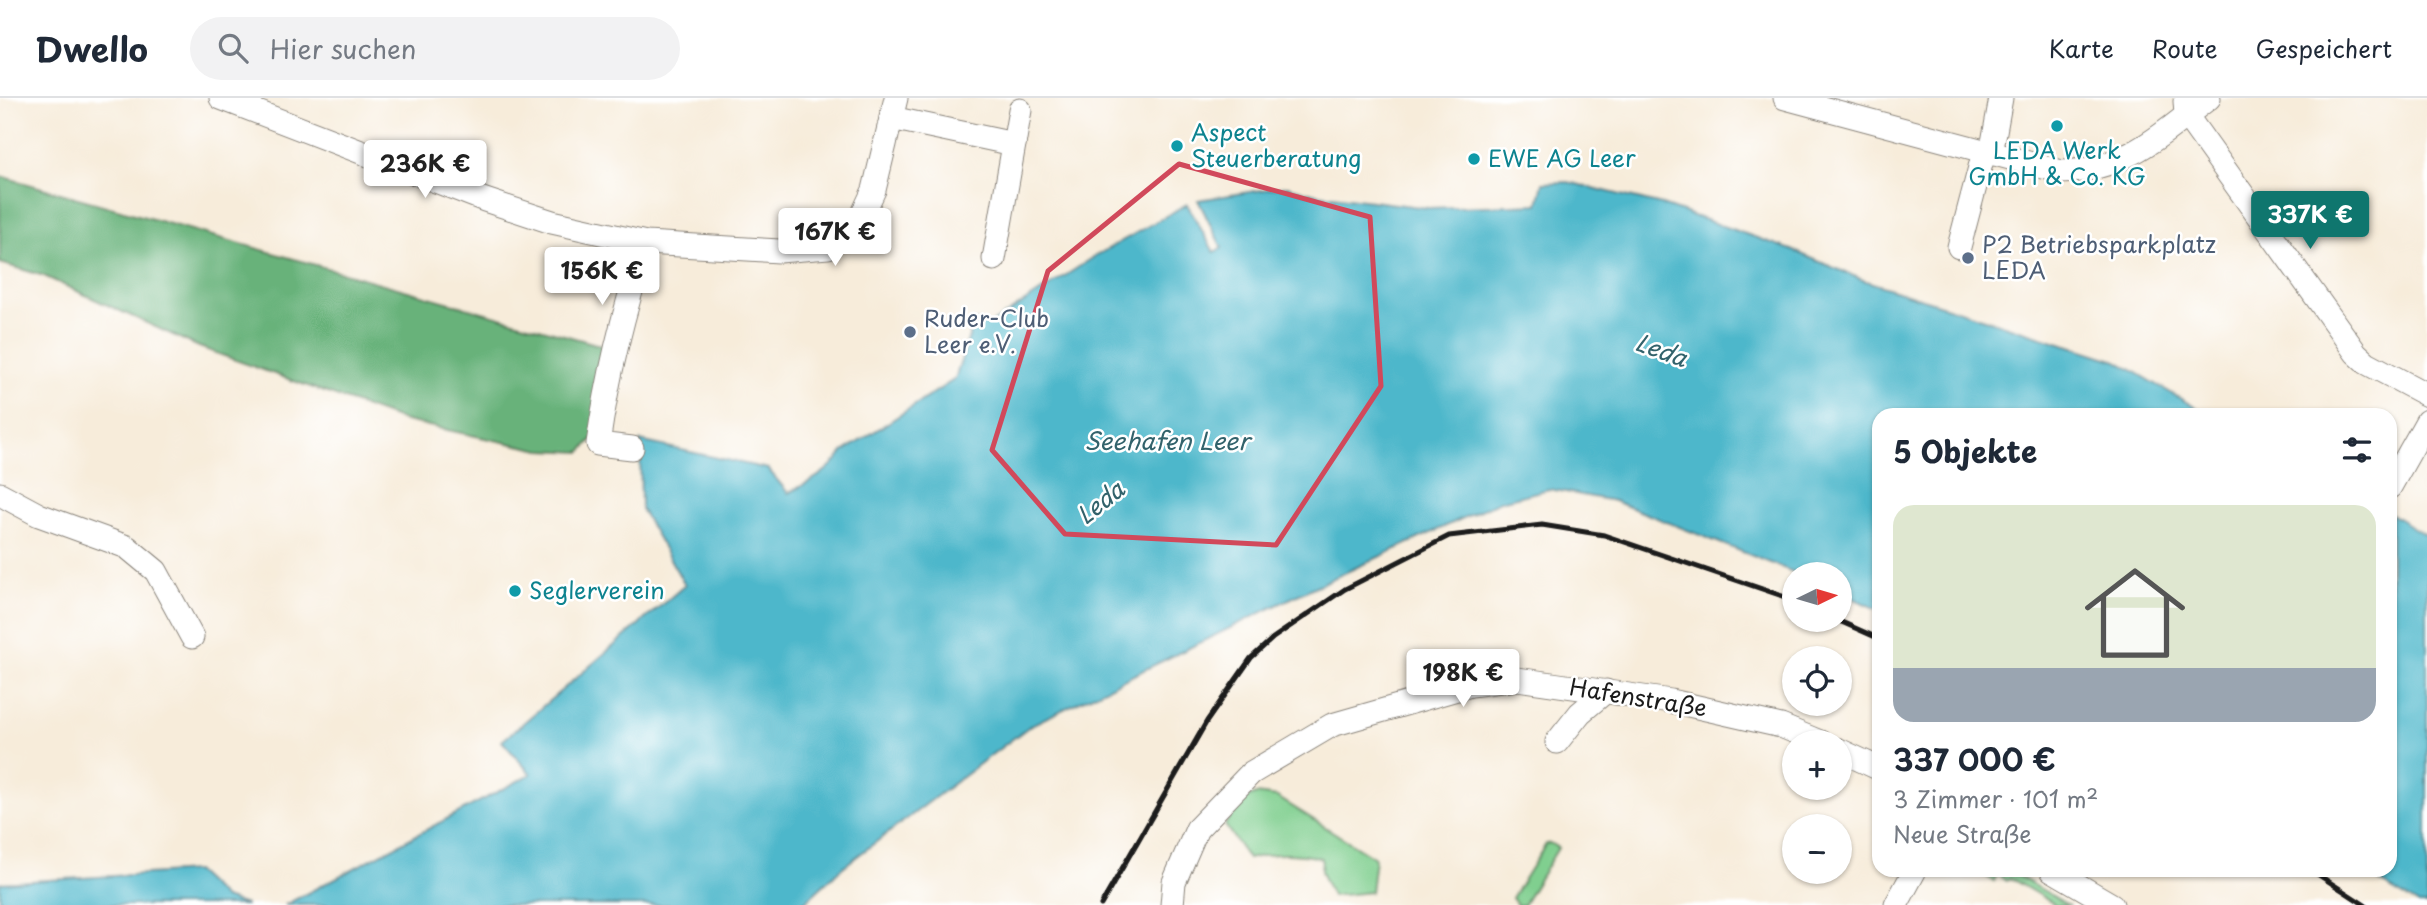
<!DOCTYPE html>
<html lang="de">
<head>
<meta charset="utf-8">
<style>
	:root { --surface:#fff; --page:#f2f2f3; --text:#1f2937; --muted:#747a83; --line:#e0e1e3; --accent:#0f766e }
	body { margin:0; font-family:"Playpen Sans",sans-serif; background:var(--page); color:var(--text); height:100vh; display:flex; flex-direction:column; font-size:26px; white-space:nowrap }
	* { box-sizing:border-box; margin:0 }
	p { font-size:23px; color:var(--muted) }
	.icon { flex:none; width:38px; height:38px; fill:none; stroke:currentColor; stroke-width:2; stroke-linecap:round; stroke-linejoin:round }
	.map { position:relative; flex:1; overflow:hidden }
	.drawer { position:absolute; left:1872px; top:310px; width:525px; height:469px; display:flex; flex-direction:column; background:var(--surface); border-radius:21px; box-shadow:0 2px 5px #0004 }
	.drawer>* { flex:none }
	.needle { width:46px; rotate:85deg }
	.tools { position:absolute; left:1782px; top:464px; display:grid; gap:14px }
	.tools a { display:grid; place-items:center; width:70px; height:70px; border-radius:50%; background:var(--surface); box-shadow:0 2px 5px #0004; font-size:35px }
	.price { position:absolute; translate:-50% -60px; padding:0 16px; border-radius:7px; background:#fff; color:#222; font-size:23px; line-height:46px; filter:drop-shadow(0 2px 4px #0008) }
	.price::after { content:''; position:absolute; left:50%; top:42px; width:21px; height:16px; margin-left:-10px; background:inherit; clip-path:polygon(0 0,100% 0,50% 100%) }
	.price.active { background:var(--accent); color:#fff }
	ul { padding:0; list-style:none }
	li { display:grid; align-content:center; gap:14px; height:371px; padding:0 21px }
	li+li { border-top:2px solid var(--line) }
	li span { display:grid; place-items:center; height:217px; border-radius:21px; color:#555 }
	li>.icon { margin-inline-start:auto }
	span .icon { width:126px; height:126px; fill:#fffc; stroke-width:1 }
	li b { font-size:30px }
	h2 { display:flex; justify-content:space-between; align-items:center; height:84px; padding:0 21px; font-size:30px }
	header { display:flex; align-items:center; gap:42px; box-sizing:border-box; height:98px; padding:0 35px; background:var(--surface); border-bottom:2px solid var(--line) }
	header strong { font-size:33px }
	nav { display:flex; gap:38px; margin-inline-start:auto; font-size:24px }
	.search { width:490px; height:63px; background:var(--page); display:flex; align-items:center; gap:18px; box-sizing:border-box; padding:0 24px; border-radius:38px; color:var(--muted); font-size:26px }
	.map>svg:first-child { display:block }
	.green { fill:#80cf8f; stroke:#4e7656; stroke-width:2 }
	.forest { fill:#68b27a; stroke:#42674b; stroke-width:2 }
	.water { fill:#4eb7cb; stroke:#356a74; stroke-width:2 }
	.lines { fill:none; stroke-linecap:round; stroke-linejoin:round }
	.minor-casing { stroke:#8a847b; stroke-width:25 }
	.minor { stroke:#fff; stroke-width:23 }
	.rail { stroke:#1c1c1c; stroke-width:5 }
	.marked { fill:none; stroke:#d1495b; stroke-width:5; stroke-linejoin:round }
	.culture-dot { fill:#0f9aa8; stroke:#fff; stroke-width:2.5 }
	.service-dot { fill:#5c6f8a; stroke:#fff; stroke-width:2.5 }
	.labels { text-anchor:middle; stroke-width:5; stroke-linejoin:round; paint-order:stroke }
	.culture-label { font-size:23px; fill:#0d838f; stroke:#fff; text-anchor:start }
	.service-label { font-size:23px; fill:#4e5e75; stroke:#fff; text-anchor:start }
	.street-label { font-size:23px; fill:#1c1c1c; stroke:#fff }
	.water-label { font-size:24px; font-style:italic; fill:#32626b; stroke:#fff }
</style>
</head>
<body>
<header>
<strong>Dwello</strong>
<div class="search"><svg class="icon" aria-label="search" viewBox="0 0 24 24"><circle cx="10" cy="10" r="6"/><path d="M15 15l6 6"/></svg>Hier suchen</div>
<nav><a>Karte</a><a>Route</a><a>Gespeichert</a></nav>
</header>
<div class="map">
<svg width="2427" height="807" viewBox="0 0 2427 807">
	<rect width="100%" height="100%" fill="#fff"/>
	<filter id="ink" filterUnits="userSpaceOnUse"><feTurbulence type="fractalNoise" baseFrequency=".0143" numOctaves="2"/><feDisplacementMap in="SourceGraphic" scale="14" xChannelSelector="R" yChannelSelector="G"/><feConvolveMatrix kernelMatrix="1 2 1 2 8 2 1 2 1" color-interpolation-filters="sRGB"/></filter>
	<filter id="wash" filterUnits="userSpaceOnUse"><feTurbulence type="fractalNoise" baseFrequency=".00686" numOctaves="4" result="noise"/><feDisplacementMap in="SourceGraphic" scale="28" xChannelSelector="R" yChannelSelector="G"/><feGaussianBlur stdDeviation="1.57" result="paint"/><feColorMatrix in="noise" values="0 0 0 0 0 0 0 0 0 0 0 0 0 0 0 0 0 1.4 0 .05"/><feComposite in="paint" operator="in"/></filter>
	<g filter="url(#wash)">
		<rect width="100%" height="100%" fill="#f7ecda"/>
		<!-- green -->
		<g class="green">
			<path d="M1256,696L1277,699L1375,760L1371,794L1332,798L1321,774L1322,760C1295,755 1274,754 1248,761L1225,727L1239,703Z"/>
			<polygon points="1550,745 1558,750 1523,807 1517,807 1512,800 1546,746"/>
			<polygon points="1975,772 2008,772 2068,807 2056,807 2010,780 2007,783 1997,777 1994,783"/>
		</g>
		<!-- forest -->
		<polygon class="forest" points="0,78 614,251 602,331 581,354 541,352 405,323 199,249 44,178 0,165"/>
		<!-- water -->
		<g class="water">
			<path d="M1568,84L1662,107L1792,152L1863,182L2117,263L2208,317H1880L1879,512L1839,494V476H1798L1614,403L1549,391L1500,403L1314,489L1031,627L843,769L802,807H285L531,676L502,643L685,487L641,411L640,343L768,371L788,395C810,384 829,374 843,354L955,281L974,223L991,226L1097,157L1187,106L1214,154L1222,150L1198,102L1287,88L1316,96L1428,110L1538,106L1543,85Z"/>
			<polygon points="2391,416 2427,438 2427,807 2419,807 2359,772 2390,772"/>
			<polygon points="195,773 224,800 246,807 0,807 0,785"/>
		</g>
	</g>
	<g filter="url(#ink)">
		<g class="lines">
			<defs>
				<g id="minor">
					<polyline points="221,0 485,102 552,124 646,145 779,153 828,149 859,124 874,92 896,0"/>
					<path d="M1785,0L2062,74C2127,71 2160,37 2209,0"/>
					<polyline points="2185,3 2186,17 2356,255 2367,265 2427,297"/>
					<polyline points="891,20 1014,46"/>
					<polyline points="1991,56 2001,0"/>
					<polyline points="1959,149 1984,54"/>
					<polyline points="994,161 1020,12"/>
					<path d="M632,350L598,346C608,276 624,211 646,145"/>
					<polyline points="2390,389 2427,323"/>
					<polyline points="0,396 39,417 127,449 156,473 192,539"/>
					<polyline points="1557,644 1580,615 1606,593"/>
					<polyline points="1839,652 1880,671"/>
					<polyline points="2052,772 2112,807"/>
					<polyline points="1172,807 1174,784 1197,731 1251,675 1332,627 1471,587 1517,581 1671,603 1781,628 1820,644"/>
					<polyline points="1896,807 1915,772"/>
				</g>
			</defs>
			<!-- minor casing -->
			<use href="#minor" class="minor-casing"/>
			<!-- minor -->
			<use href="#minor" class="minor"/>
			<!-- rail -->
			<g class="rail">
				<polyline points="1837,522 1880,541"/>
				<polyline points="2311,772 2365,807"/>
				<polyline points="1101,807 1207,623 1251,560 1273,540 1345,491 1449,438 1542,427 1604,437 1794,502"/>
			</g>
		</g>
	</g>
	<!-- marked area -->
	<path class="marked" d="M1179,66L1370,119L1381,288L1276,447L1065,436L992,352L1048,173Z"/>
	<!-- markers -->
	<g class="culture-dot">
		<circle cx="2057" cy="28" r="7"/>
		<circle cx="1177" cy="48" r="7"/>
		<circle cx="1474" cy="61" r="7"/>
		<circle cx="515" cy="493" r="7"/>
	</g>
	<g class="service-dot">
		<circle cx="1968" cy="160" r="7"/>
		<circle cx="910" cy="234" r="7"/>
	</g>
	<g class="labels">
		<!-- culture labels -->
		<g class="culture-label">
			<text x="1191" y="43">Aspect<tspan x="1191" dy="26">Steuerberatung</tspan></text>
			<text x="2057" y="61" text-anchor="middle">LEDA Werk<tspan x="2057" dy="26">GmbH &amp; Co. KG</tspan></text>
			<text x="1488" y="69">EWE AG Leer</text>
			<text x="529" y="501">Seglerverein</text>
		</g>
		<!-- service labels -->
		<g class="service-label">
			<text x="1982" y="155">P2 Betriebsparkplatz<tspan x="1982" dy="26">LEDA</tspan></text>
			<text x="924" y="229">Ruder-Club<tspan x="924" dy="26">Leer e.V.</tspan></text>
		</g>
		<!-- street labels -->
		<g class="street-label">
			<text transform="translate(1638 600) rotate(9)" y="8">Hafenstraße</text>
		</g>
		<!-- water labels -->
		<g class="water-label">
			<text transform="translate(1661 253) rotate(20)" y="8">Leda</text>
			<text x="1167" y="352">Seehafen Leer</text>
			<text transform="translate(1101 405) rotate(-39)" y="8">Leda</text>
		</g>
	</g>
</svg>
<div class="tools">
<a><svg class="needle" viewBox="-14 -14 28 28"><path d="M0-13l5 13h-10z" fill="#e53935"/><path d="M0 13l5-13h-10z" fill="#747a83"/></svg></a>
<a><svg class="icon" aria-label="locate" viewBox="0 0 24 24"><circle cx="12" cy="12" r="6"/><path d="M12 2v4M12 18v4M2 12h4M18 12h4"/></svg></a>
<a>+</a>
<a>−</a>
</div>
<b class="price" style="left:425px;top:102px">236K €</b>
<b class="price active" style="left:2310px;top:153px">337K €</b>
<b class="price" style="left:835px;top:170px">167K €</b>
<b class="price" style="left:602px;top:209px">156K €</b>
<b class="price" style="left:1463px;top:611px">198K €</b>
<section class="drawer">
<h2>5 Objekte<svg class="icon" aria-label="filters" viewBox="0 0 24 24"><path d="M4 7h16M4 17h16"/><circle cx="9" cy="7" r="2"/><circle cx="15" cy="17" r="2"/></svg></h2>
<ul>
<li><span style="background:linear-gradient(#dfe7d0 75%,#9aa5b1 0)"><svg class="icon" aria-label="home" viewBox="0 0 24 24"><path d="M3 11l9-7 9 7M6 9v11h12V9"/></svg></span><div><b>337 000 €</b><p>3 Zimmer · 101 m²</p><p>Neue Straße</p></div></li>
</ul>
</section>
</div>
</body>
</html>
